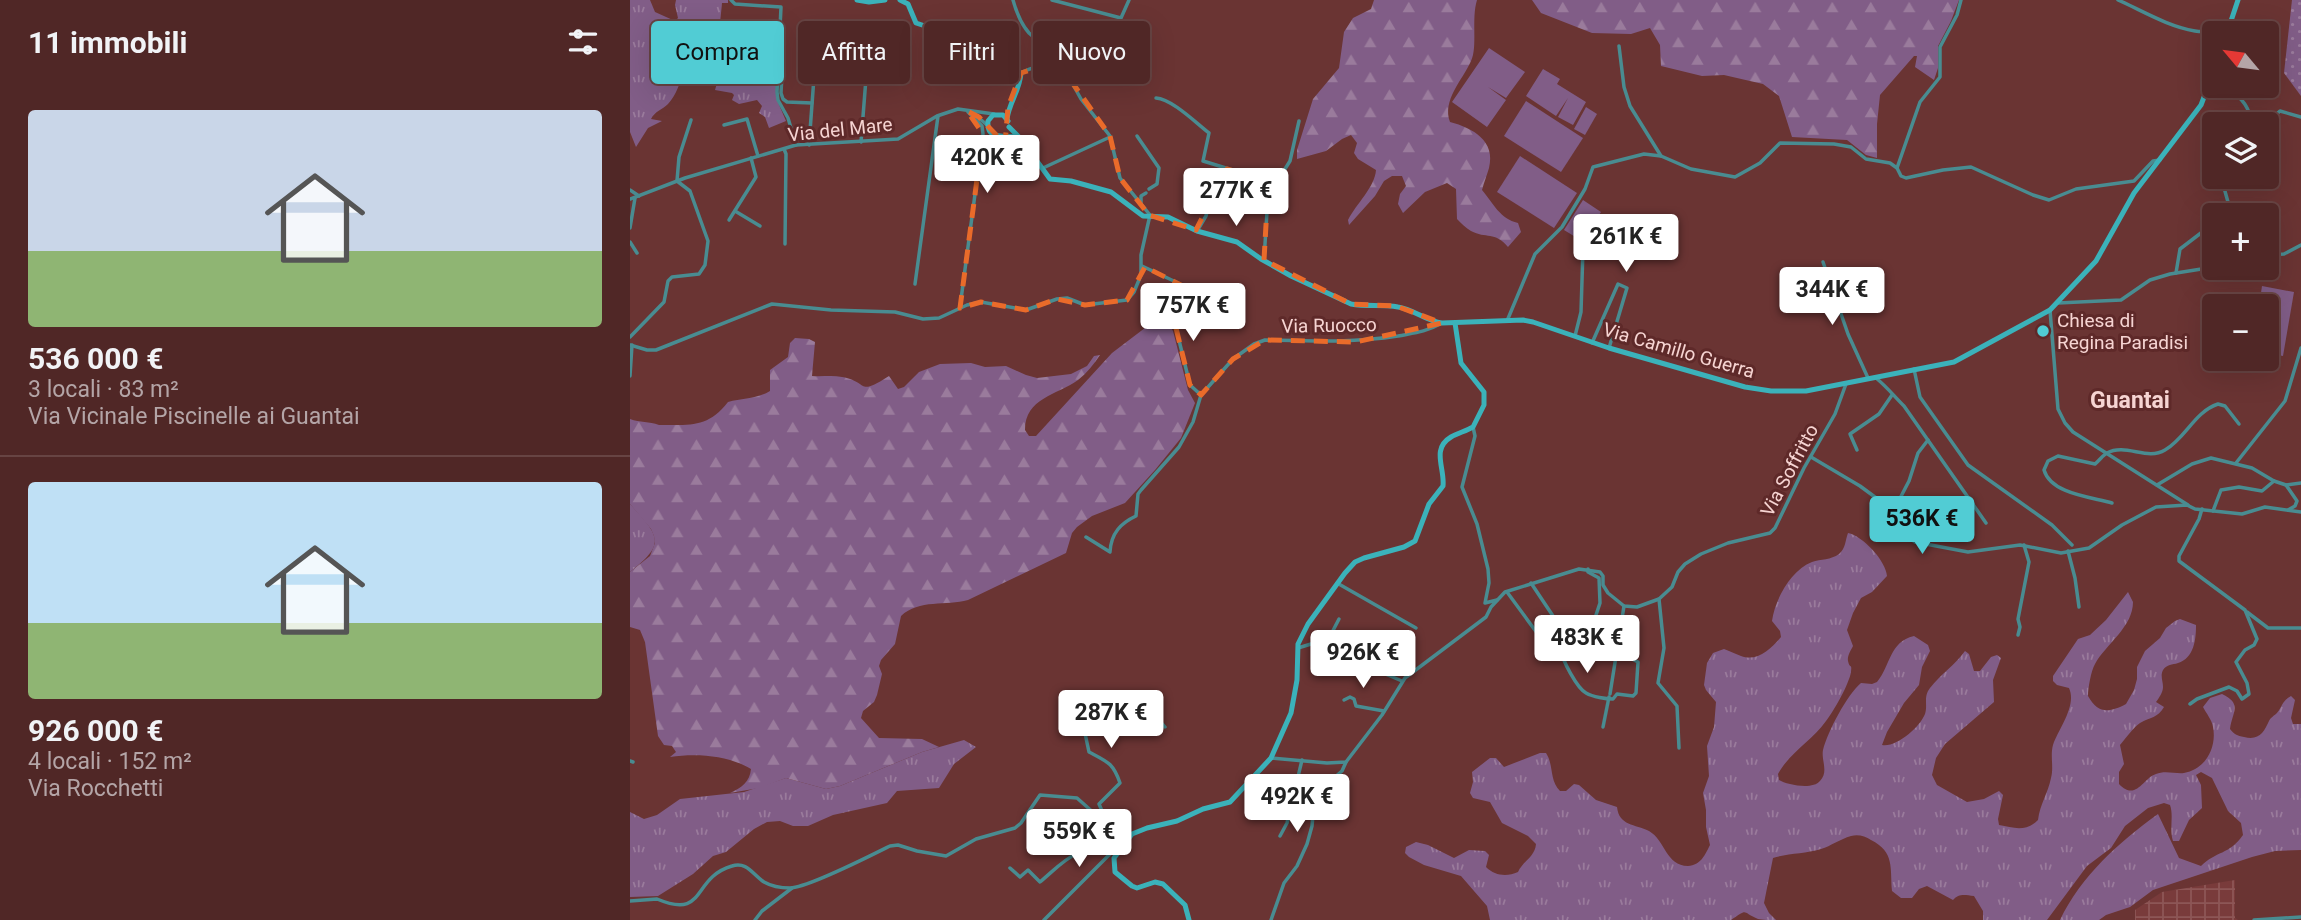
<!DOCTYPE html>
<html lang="it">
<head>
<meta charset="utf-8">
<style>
	:root { --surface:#502726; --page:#5a3332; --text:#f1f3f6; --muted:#b4a5a7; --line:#674443; --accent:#51ccd4 }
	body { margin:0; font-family:Roboto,sans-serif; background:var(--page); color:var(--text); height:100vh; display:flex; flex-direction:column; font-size:26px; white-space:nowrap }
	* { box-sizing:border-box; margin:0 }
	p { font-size:23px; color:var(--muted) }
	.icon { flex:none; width:38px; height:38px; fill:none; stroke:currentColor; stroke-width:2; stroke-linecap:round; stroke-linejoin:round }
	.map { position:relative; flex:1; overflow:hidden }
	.sheet { display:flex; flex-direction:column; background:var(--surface); width:630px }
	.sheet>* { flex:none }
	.guide { position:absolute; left:21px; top:21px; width:665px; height:63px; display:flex; gap:14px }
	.needle { width:46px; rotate:299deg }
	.controls { position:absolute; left:1572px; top:21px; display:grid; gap:14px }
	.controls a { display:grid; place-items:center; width:77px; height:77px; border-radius:7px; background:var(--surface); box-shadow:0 7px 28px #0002,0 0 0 2px var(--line); font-size:35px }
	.price { position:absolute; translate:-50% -60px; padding:0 16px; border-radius:7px; background:#fff; color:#222; font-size:23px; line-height:46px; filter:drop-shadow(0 2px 4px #0008) }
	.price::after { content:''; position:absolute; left:50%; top:42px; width:21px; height:16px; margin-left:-10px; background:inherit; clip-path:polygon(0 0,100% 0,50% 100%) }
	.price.selected { background:var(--accent); color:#111 }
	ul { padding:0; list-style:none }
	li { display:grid; align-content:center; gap:14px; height:371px; padding:0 28px }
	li+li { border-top:2px solid var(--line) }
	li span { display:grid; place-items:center; height:217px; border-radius:7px; color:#555 }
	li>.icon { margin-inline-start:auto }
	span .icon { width:126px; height:126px; fill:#fffc; stroke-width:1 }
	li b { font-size:30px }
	h2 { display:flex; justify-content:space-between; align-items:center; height:84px; padding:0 28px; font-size:30px }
	.tag { padding:0 24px; border-radius:7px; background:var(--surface); box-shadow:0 7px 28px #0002,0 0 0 2px var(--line); font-size:24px; line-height:63px }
	.tag.selected { background:var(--accent); color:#111 }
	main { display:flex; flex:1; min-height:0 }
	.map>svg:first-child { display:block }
	.industrial { fill:url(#industrial-grid) }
	.grass { fill:url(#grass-tufts) }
	.forest { fill:url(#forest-firs) }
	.park { fill:url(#park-dots) }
	.pitch { fill:#815d87 }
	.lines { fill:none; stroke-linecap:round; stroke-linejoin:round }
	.street { stroke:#498c91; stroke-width:3.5 }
	.secondary { stroke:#3bb2ba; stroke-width:5 }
	.marked { fill:none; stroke:#ea6b2a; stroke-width:5; stroke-dasharray:14 9; stroke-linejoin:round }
	.poi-dot { fill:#51ccd4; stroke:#5e2929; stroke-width:2.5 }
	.labels { text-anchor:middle; stroke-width:6; stroke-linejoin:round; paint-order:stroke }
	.street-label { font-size:19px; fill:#f6d4d2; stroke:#5e2929 }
	.poi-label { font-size:19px; fill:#f6d4d2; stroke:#5e2929; text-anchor:start }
	.quarter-label { font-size:23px; font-weight:bold; fill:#f6d4d2; stroke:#5e2929 }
</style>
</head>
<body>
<main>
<section class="sheet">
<h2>11 immobili<svg class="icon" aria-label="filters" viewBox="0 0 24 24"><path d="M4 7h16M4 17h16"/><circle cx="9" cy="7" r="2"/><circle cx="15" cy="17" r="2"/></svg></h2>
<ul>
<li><span style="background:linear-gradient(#c9d6e8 65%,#8fb573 0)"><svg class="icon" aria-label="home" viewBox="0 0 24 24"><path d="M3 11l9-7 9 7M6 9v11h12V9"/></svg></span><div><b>536 000 €</b><p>3 locali · 83 m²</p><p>Via Vicinale Piscinelle ai Guantai</p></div></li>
<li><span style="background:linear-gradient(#bfe0f5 65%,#8fb573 0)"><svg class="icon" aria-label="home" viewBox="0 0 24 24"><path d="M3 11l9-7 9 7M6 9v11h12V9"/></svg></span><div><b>926 000 €</b><p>4 locali · 152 m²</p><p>Via Rocchetti</p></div></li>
</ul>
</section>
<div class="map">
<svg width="1671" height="920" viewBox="0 0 1671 920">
	<defs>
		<pattern id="industrial-grid" width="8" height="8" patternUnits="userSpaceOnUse" patternTransform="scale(1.75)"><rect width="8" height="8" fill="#793b3b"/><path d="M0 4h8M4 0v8" fill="none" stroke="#8d5656"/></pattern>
		<pattern id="grass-tufts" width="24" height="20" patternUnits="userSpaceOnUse" patternTransform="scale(1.75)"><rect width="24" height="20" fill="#815d87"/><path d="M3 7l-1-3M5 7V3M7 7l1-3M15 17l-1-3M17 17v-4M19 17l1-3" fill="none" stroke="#9a7b9c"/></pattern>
		<pattern id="forest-firs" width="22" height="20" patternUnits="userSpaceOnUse" patternTransform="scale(1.75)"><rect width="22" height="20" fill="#815d87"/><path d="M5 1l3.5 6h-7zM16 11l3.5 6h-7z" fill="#9a7b9c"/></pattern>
		<pattern id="park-dots" width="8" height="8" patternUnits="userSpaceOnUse" patternTransform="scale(1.75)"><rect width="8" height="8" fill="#815d87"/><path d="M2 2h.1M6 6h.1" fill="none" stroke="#9a7b9c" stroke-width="1.8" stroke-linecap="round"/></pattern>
	</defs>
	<rect width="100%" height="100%" fill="#6a3433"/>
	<!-- industrial -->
	<polygon class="industrial" points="1605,880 1605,918 1608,920 1505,920 1505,910 1532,892"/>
	<!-- grass -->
	<g class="grass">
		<path d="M0,0H20L25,12L45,21L48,18L45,5L46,0H98V3H92L89,33L93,35V49L105,50V54H98L94,68L68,58L62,63L58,72H54C49,84 47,94 38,104C32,110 25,111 21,119L32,121L18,128L6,147L0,132Z"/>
		<polygon points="116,63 147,67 147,100 156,121 139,128 135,117 129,113 132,106 127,100 109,104 102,100 104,95 102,93 85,90 91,70 95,74 95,83 107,84 114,75"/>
		<path d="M0,504C29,536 37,543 0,572Z"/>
		<path d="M1218,533C1233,536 1256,561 1257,576L1242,592L1231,598L1223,613L1217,630L1223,646C1221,650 1217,656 1218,661C1220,670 1222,662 1221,672C1219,684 1204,711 1196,721C1182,741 1160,752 1148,774L1149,780C1157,785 1183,790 1190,781C1199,772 1191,760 1193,750C1198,731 1217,695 1231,683L1242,684L1247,682C1261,665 1259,642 1284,636L1298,645L1300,651L1292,667L1289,685L1274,703L1257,732L1252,745C1266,748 1290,727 1295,714C1298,705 1293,697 1300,688C1311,674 1325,665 1335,651L1339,654L1344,671H1350L1361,657L1367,655L1371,658L1363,680L1364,702L1315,744L1306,758L1302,775L1307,785L1337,802L1354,799L1369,791L1373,795L1368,819L1369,825C1384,828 1396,832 1408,820C1410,804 1418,793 1421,778C1424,767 1420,756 1423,745C1429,728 1447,706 1439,688L1427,685L1423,681V676L1448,639L1460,635L1476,620L1498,592L1503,602C1503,627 1476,644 1465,664C1461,671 1458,688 1458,696C1468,714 1479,713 1496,704L1504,690L1507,679V667L1515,651L1530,638L1536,628L1545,621L1550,619L1566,625C1566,640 1564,658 1548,663C1542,665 1537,664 1533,670C1530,676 1533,681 1533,687C1533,692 1529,698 1526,702L1534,707C1528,718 1520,717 1510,723C1503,728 1496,738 1490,745L1494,764L1489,772V784C1506,802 1513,778 1526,774C1535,770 1545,774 1554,773C1576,769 1587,747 1583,727C1582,720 1576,713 1573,707L1580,698L1592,694C1613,704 1602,712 1600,729C1604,734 1607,736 1614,737C1629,741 1634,732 1639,721C1640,718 1645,715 1647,713C1653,705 1652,701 1661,696L1665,700L1661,718L1663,724H1671V850L1645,851L1622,857L1523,890L1500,907L1476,915L1469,920H1430C1451,876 1489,842 1528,814L1549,858L1571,866C1586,851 1599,855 1613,835L1611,823L1598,811L1582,778L1571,772L1566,775L1571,785L1572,808L1559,820L1549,841H1543C1539,829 1544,816 1540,805L1534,803L1518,808L1495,826L1481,848L1457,866L1417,920H1353V911L1344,896C1335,895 1329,893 1323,900L1297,886L1289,889L1282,898H1271L1262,891C1260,868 1265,852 1241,840C1235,836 1228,834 1221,836C1210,839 1201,846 1191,849C1175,854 1159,853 1143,858L1134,903L1139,913L1146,920C1141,920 1132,920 1128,919C1111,912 1119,908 1101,920H860L857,906L831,876L794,865L779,857L775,853L776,847L786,842L798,845L824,858L839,850L855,851L859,855L856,867C865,876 877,877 888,872C893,861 905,857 906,844L898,836L872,823L860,802L843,798L840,793L843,782L842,772L860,758H866L874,767L910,753H916C924,765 919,780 930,791H936L944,784L949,785L966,800L987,807C989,826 1005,824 1019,831C1035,840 1036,866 1058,866C1071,865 1075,855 1080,845L1076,827V810L1073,793L1079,776L1077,746L1084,727L1086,702L1076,690L1074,685L1077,663L1083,653L1094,649C1100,651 1105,654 1111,656C1127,662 1141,649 1151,637L1150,631L1142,621C1145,599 1161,570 1182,562C1191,559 1201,560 1209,554C1216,548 1215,541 1218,533Z"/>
		<polygon points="334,740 346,747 324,764 309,788 267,791 257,803 203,815 178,826 163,826 150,821 137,822 124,829 96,852 83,856 63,874 28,896 0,897 0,812 14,819 27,815 50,799 114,792 156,778 196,789 210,786 292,752"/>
	</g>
	<!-- forest -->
	<g class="forest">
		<path d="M744,0H847C841,19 848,47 841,61C832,81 812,100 820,122C843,128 866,141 859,168C857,175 854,182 852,190C863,203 870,219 888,223L891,232L878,247C865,231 856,239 841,231C836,228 831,223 827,219L826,189L817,183L795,192L773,213L768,204L770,194L776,186L772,176H762L754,181L745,196L719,225L718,220C726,204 745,187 746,170L728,159L724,153L727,143L721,135L712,139L696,151L667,159V150L683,99L709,68L714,32L723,18L741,9Z"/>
		<polygon points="902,0 1329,0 1321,21 1308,46 1308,68 1304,80 1285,67 1287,56 1284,56 1250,95 1247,124 1247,158 1236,155 1217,140 1162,137 1149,96 1133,84 1094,75 1072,76 1031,66 1030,45 1020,28 1001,34 962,33 911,13"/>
		<path d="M532,315L543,331L558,390L565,403L551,438L525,470L495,503L462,516L447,527L442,533L436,553L338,600C316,606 289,599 271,616L265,644L251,660L249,666L252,674L247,695L244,702L233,711L231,718L249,738L292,739L309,747L292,752L210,786L196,789L156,778L129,788L100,793C111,788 120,782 121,769C98,755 66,753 40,757L46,752L42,746L34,745L28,736L15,642L10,630L0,627V572L20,556L25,543L24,536L21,529L0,504V419C10,423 19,421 29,425C60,425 78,428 98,402C113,398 127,399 140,391V370L158,357L160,343L165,338L179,339L185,342L182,376C192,377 202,375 212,377C240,382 226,397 259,376L268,389L274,387L289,372L310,364L341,363L355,367L376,366L396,375L407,378L441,374L457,366L464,356L470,355C464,364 457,373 448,380C427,395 395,398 395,430L399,436H406L482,353Z"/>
	</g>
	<!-- park -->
	<polygon class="park" points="1662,0 1671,0 1671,96 1654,73"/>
	<!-- pitch -->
	<g class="pitch">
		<polygon points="859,48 895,72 876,98 858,87 876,100 857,127 822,102"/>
		<polygon points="913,69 930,79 927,84 956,102 943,125 928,117 938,98 926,116 896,96"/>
		<polygon points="896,101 953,138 931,172 874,136"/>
		<polygon points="956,107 967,114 955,135 944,129"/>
		<polygon points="890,156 947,193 924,228 867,192"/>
		<polygon points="953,200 971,212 952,241 934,230"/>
		<polygon points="1632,286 1664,292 1653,356 1636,353 1636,306 1629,306"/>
	</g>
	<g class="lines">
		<!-- street -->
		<g class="street">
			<polyline points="101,0 105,4 151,7 147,92 148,100 158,118 166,145"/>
			<path d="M383,0C386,11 391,24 399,33C409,43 423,45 427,61C415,66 402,66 391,73"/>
			<polyline points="422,0 491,18 499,0"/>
			<path d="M1488,0C1513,11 1537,26 1565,31C1577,33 1586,29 1597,33"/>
			<polyline points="989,46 994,87 1000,106 1031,156 1061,169 1105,177 1130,163 1150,143 1204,144 1221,147 1236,159 1260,163 1267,168 1271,176 1276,178 1313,170 1341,167 1403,195 1419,200 1446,189 1504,181 1523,161 1530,160"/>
			<polyline points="153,55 151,93 153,99 157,102 182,103"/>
			<path d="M1600,86L1599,90C1614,99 1618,107 1623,124"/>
			<path d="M526,98C542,99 566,123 579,133L573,161L645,183"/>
			<polyline points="342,112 357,125"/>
			<polyline points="1635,124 1650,111 1671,117"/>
			<polyline points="94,125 117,119 128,156"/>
			<polyline points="507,136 529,168 527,184 519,189"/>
			<polyline points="231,142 239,40"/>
			<polyline points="179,145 186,50"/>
			<polyline points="154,149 156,154 155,244"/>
			<polyline points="413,168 480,137"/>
			<polyline points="1267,168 1290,102 1310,77 1310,47 1327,15 1331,0"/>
			<polyline points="1591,177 1598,202 1593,215"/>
			<polyline points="0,190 9,196"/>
			<polyline points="0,199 55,178 166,145 268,139 307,116 328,109 364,114"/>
			<polyline points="511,204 511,196 516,193"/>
			<polyline points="105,211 130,226"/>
			<polyline points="99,220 126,177 121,158"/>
			<polyline points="0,228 5,198"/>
			<polyline points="567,231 576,216 582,192 597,169"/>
			<polyline points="0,242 7,253"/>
			<polyline points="1636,255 1654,254 1671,245"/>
			<polyline points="634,260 638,196 660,161 669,121"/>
			<polyline points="1193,262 1218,334 1238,378"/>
			<polyline points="512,266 548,283 551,290 545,299 535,309 546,328 560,385 571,395"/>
			<polyline points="1546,273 1550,249 1584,223"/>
			<polyline points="285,284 308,116"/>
			<polyline points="1428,303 1491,300 1520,280 1540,274 1584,267"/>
			<polyline points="330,307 353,134 352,126 338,112"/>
			<polyline points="1420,310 1428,409 1435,423 1443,432 1558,505"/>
			<polyline points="877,321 905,254 932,227 955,189 963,167 1014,154 1031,156"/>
			<polyline points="945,336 951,312 953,249"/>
			<polyline points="0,337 34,302 38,281 42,277 69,274 75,265 78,241 60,191 47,181 49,157 61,120"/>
			<polyline points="962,343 988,284 997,288 979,348"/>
			<polyline points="0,345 17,350 26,350 142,304 201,310 265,312 293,319 309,318 337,305 351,302 396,310 427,299 437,298 455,305 497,300 504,292 511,275 511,255 520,215 490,178 480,136 451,99 433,67 427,61"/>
			<polyline points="1284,369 1290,397 1338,465 1422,525 1442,545"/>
			<polyline points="0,376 2,345"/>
			<path d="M1246,378C1257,387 1264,396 1274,406L1356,523"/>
			<polyline points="843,427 845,436 832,487 847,524 858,569 859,583 855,603 867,600"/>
			<polyline points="1227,450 1220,434 1249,414 1262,395"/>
			<polyline points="1181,457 1230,486 1249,500 1258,515 1276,535 1285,542 1338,552 1390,545 1431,553 1459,548 1492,525 1526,507 1557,505 1565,509 1612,514 1635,507 1671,512"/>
			<polyline points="1606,463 1655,401 1671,348"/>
			<polyline points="1527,485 1562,464 1581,458 1622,468 1644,481 1656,485 1671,483"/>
			<polyline points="1656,485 1667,501 1665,506 1658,510"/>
			<path d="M1482,503C1461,497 1421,494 1414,470L1418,461L1428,456L1465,464C1469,461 1473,455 1477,453C1496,443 1517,461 1535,450C1556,438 1564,412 1588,404L1595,406L1609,424"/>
			<polyline points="1583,511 1591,490 1609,487 1632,491 1644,481"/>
			<polyline points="1269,527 1266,506 1279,481 1288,453 1298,440"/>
			<path d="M456,537L480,552C481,533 491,523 506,516L508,494L511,490L549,447L563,422L571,395L603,359L624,344L635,340C680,341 723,343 768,336C783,333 796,332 810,324"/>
			<polyline points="1438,551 1445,578 1449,607"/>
			<polyline points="958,569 958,572 969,578 970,603 961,630"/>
			<polyline points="707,583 786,628"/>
			<polyline points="901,583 935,634 950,639 960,636"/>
			<polyline points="877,592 921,652"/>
			<polyline points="1029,599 1034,648 1028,683 1047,706 1049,748"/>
			<polyline points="1617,612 1638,628 1671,628"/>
			<circle cx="963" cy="633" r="4.5"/>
			<polyline points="1388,635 1390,627 1388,619 1399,562 1394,545"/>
			<polyline points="689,646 772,681"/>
			<polyline points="668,648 681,644 695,646 709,619"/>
			<path d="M931,650C932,660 947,688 956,693C963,697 976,699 983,699L987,694L1003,696L1006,693L1008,662L1002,659L991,657"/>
			<polyline points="725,660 740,635"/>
			<polyline points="980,694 994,606"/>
			<polyline points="714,700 720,697 724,699 726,706 754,711"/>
			<polyline points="1560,704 1567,699 1599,687 1607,691 1612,699 1619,694 1617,683 1606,662 1615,650 1624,645 1627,639 1615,610 1549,561 1549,556 1569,519 1572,509"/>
			<polyline points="973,727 979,697"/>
			<polyline points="641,758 697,763 716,762 752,715 775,678 856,617 861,607 875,592 949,569 970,572 973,576 973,585 978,593 994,606 1007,607 1029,599 1042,587 1048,572 1055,564 1071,554 1098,543 1140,533 1145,528 1174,468 1205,414 1216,384"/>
			<polyline points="0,761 3,762"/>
			<path d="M475,823L476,820L469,804L490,783C483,763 478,762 459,752L453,724C486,708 506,691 535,727"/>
			<polyline points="650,836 657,823 672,760"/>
			<path d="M380,868L390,877L398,870L410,882C435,861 444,846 479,851L491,832"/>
			<path d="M0,901L27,899C77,920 61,878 102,866C117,861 123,875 134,882C141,886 152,888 160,888C177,888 242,855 260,846L268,845L287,851L316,856L346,839L385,828L391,823L410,795L447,798L483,830L499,836"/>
			<polyline points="125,920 132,911 162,888"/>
			<polyline points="414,920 493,841 497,839"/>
			<polyline points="641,920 654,883 667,866 677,844 682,826 685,794 712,771 716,762"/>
			<polyline points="1624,920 1671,917"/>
		</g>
		<!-- secondary -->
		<g class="secondary">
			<polyline points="227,0 239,2 255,0"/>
			<path d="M270,0L278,4L286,23L362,48L373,65L391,73C390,90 379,103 377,119"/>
			<polyline points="1597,33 1608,0"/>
			<path d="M378,121L373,115H363L358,121C356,142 376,134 390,138"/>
			<path d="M379,127L390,138L420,179L441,181L481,192L513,216L538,217L567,231L607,242L631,259L661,276L721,304C737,307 752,304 768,307C783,309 796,321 812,323L893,320L903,322L979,348L1115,387L1141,391H1176L1324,362L1420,310L1466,261L1504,193L1571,105L1584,71"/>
			<path d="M559,920L555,905L533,884L525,882L507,888L502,886L485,872L484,858L502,834L517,828L547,821L573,809L600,802L641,758L661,713L667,680L668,644L678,624L715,573L725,562L734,558L774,547L785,541L799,504L813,486C815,468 801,449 821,437C828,433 836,431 843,427L854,405V392L831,363L825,323"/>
		</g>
	</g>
	<!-- marked area -->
	<path class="marked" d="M427,61L480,136L490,178L519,215L566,230L597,169L645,183L637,207L634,260L721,304L766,306L812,323L726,342L635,340L603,359L571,395L560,385L546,328L535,309L557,288L515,267L497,300L455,305L427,299L396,310L351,302L330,308L353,134L337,111L349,117L375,144L378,107L391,73Z"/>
	<!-- markers -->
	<circle class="poi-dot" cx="1413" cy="331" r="7"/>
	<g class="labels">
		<!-- street labels -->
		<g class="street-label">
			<text transform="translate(210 129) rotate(-6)" y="7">Via del Mare</text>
			<text transform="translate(699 325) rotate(-1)" y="7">Via Ruocco</text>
			<text transform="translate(1049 350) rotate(16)" y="7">Via Camillo Guerra</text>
			<text transform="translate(1159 470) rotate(-62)" y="7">Via Soffritto</text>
		</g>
		<!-- poi labels -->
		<g class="poi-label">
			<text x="1427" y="327">Chiesa di<tspan x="1427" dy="22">Regina Paradisi</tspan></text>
		</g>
		<!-- quarter labels -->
		<g class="quarter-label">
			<text x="1500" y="408">Guantai</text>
		</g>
	</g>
</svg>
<div class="controls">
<a><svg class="needle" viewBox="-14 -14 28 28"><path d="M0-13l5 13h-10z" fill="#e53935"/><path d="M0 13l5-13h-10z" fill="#b4a5a7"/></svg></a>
<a><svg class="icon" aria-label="layers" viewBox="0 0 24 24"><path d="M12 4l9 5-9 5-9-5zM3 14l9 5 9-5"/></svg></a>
<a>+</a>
<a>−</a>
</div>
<b class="price" style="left:357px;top:195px">420K €</b>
<b class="price" style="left:606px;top:228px">277K €</b>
<b class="price" style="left:996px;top:274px">261K €</b>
<b class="price" style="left:1202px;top:327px">344K €</b>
<b class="price" style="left:563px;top:343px">757K €</b>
<b class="price selected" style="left:1292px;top:556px">536K €</b>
<b class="price" style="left:957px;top:675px">483K €</b>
<b class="price" style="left:733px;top:690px">926K €</b>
<b class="price" style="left:481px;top:750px">287K €</b>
<b class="price" style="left:667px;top:834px">492K €</b>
<b class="price" style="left:449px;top:869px">559K €</b>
<div class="guide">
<a class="tag selected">Compra</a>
<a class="tag">Affitta</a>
<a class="tag">Filtri</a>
<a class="tag">Nuovo</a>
</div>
</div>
</main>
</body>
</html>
